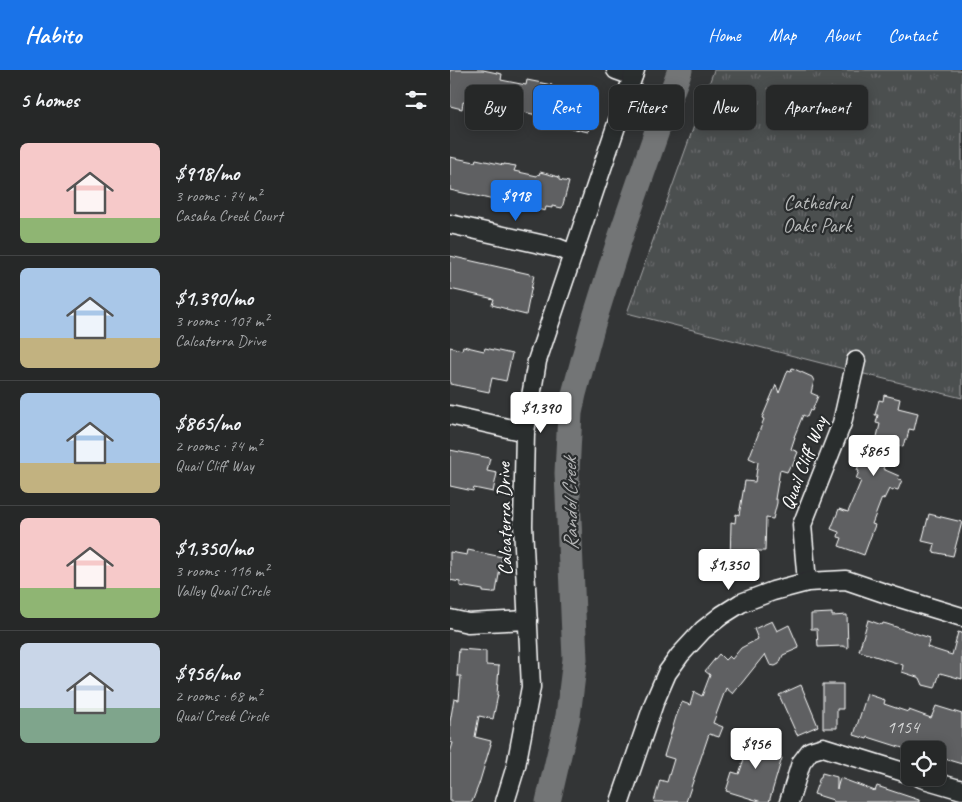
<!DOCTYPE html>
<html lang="en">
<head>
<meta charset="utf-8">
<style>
	:root { --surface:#262828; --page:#323434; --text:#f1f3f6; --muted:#a4a6a8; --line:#424445; --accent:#1a73e8 }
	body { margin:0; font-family:Caveat,sans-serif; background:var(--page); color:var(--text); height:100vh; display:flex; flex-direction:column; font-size:19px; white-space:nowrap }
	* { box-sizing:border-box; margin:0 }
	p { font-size:16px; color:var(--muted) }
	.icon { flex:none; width:28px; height:28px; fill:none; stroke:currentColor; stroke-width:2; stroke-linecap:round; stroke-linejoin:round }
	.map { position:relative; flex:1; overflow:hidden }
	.drawer { display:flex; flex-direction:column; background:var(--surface); width:450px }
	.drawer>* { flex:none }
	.top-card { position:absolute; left:15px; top:15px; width:421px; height:45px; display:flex; gap:10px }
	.controls { position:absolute; left:451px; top:671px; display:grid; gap:10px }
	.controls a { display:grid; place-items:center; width:45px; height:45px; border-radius:8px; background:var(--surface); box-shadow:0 2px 12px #0003,0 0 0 1px var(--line); font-size:25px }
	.price { position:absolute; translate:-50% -42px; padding:0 11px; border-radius:5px; background:#fff; color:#222; font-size:16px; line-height:32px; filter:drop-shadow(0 1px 2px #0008) }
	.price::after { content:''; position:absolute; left:50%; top:30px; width:15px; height:11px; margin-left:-8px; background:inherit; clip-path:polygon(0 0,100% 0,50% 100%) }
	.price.active { background:var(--accent); color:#fff }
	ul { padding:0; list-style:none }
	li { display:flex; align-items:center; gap:15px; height:125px; padding:0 20px }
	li+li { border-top:1px solid var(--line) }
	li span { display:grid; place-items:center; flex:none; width:140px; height:100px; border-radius:8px; color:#555 }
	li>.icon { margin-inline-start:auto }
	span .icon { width:60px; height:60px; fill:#fffc; stroke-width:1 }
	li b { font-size:21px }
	h2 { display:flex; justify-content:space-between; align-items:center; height:60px; padding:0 20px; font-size:21px }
	.tag { padding:0 18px; border-radius:8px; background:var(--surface); box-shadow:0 2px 12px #0003,0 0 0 1px var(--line); font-size:18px; line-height:45px }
	.tag.active { background:var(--accent); color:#fff }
	header { display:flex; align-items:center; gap:30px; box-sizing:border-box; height:70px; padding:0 25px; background:var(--accent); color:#fff }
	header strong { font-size:24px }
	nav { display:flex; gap:28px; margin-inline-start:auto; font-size:18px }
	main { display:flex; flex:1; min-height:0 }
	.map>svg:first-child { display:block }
	.grass { fill:url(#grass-tufts); stroke:#a6a7a8 }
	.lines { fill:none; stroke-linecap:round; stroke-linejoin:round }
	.river { stroke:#737576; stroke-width:25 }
	.building { fill:#5f6162; stroke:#fff }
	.minor-casing { stroke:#fff; stroke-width:21 }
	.minor { stroke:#2a2d2e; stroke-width:18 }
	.labels { text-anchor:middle; stroke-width:4.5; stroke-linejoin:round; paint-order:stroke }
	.number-label { font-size:18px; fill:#d7d8d8 }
	.park-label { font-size:20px; fill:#b7b9b9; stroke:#2a2d2e }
	.street-label { font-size:20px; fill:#fff; stroke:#2a2d2e }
	.water-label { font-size:21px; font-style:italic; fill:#b2b3b4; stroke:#2a2d2e }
</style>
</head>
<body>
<header>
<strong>Habito</strong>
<nav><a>Home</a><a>Map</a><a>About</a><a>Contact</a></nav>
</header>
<main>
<section class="drawer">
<h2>5 homes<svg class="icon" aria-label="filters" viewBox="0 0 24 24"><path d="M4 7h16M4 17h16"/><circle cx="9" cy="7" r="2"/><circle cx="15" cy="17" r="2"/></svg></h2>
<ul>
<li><span style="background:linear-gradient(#f6c9c9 75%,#8fb573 0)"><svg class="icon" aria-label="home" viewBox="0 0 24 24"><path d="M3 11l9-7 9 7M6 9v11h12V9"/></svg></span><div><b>$918/mo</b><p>3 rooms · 74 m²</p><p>Casaba Creek Court</p></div></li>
<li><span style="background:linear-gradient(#a9c7e8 70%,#c2b280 0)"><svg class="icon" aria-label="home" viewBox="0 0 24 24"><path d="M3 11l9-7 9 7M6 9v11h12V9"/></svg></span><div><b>$1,390/mo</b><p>3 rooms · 107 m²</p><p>Calcaterra Drive</p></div></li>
<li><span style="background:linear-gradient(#a9c7e8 70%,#c2b280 0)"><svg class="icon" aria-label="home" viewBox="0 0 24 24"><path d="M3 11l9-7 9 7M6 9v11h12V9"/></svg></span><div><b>$865/mo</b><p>2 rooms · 74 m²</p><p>Quail Cliff Way</p></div></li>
<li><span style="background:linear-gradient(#f6c9c9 70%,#8fb573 0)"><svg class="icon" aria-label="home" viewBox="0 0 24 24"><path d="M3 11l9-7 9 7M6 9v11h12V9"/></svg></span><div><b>$1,350/mo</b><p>3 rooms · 116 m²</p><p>Valley Quail Circle</p></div></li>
<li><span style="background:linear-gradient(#c9d6e8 65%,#7fa58c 0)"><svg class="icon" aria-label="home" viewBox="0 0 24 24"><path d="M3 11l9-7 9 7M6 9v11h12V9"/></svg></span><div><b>$956/mo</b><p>2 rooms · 68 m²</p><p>Quail Creek Circle</p></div></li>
</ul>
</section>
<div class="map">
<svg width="512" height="732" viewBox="0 0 512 732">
	<defs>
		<pattern id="grass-tufts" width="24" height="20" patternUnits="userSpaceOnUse" patternTransform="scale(1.25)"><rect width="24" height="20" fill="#4c4f50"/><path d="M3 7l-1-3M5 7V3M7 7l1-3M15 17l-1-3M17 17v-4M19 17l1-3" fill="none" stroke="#67696a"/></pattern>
	</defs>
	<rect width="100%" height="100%" fill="#333536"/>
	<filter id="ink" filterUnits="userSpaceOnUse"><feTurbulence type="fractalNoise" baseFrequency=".02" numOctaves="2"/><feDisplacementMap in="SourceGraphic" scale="10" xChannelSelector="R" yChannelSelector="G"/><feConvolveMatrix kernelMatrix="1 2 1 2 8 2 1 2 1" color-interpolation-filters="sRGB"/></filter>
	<g filter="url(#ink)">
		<!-- grass -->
		<polygon class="grass" points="264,0 512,0 512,328 402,301 177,243"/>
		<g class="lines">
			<!-- river -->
			<polyline class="river" points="98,732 118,646 125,589 117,403 120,343 124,324 143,254 169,171 208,58 230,0"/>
		</g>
		<!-- building -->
		<g class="building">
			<polygon points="0,0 33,0 52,4 51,10 76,15 77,10 102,15 102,17 146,27 138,62 104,54 105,49 37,34 36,37 13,32 12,39 0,36"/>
			<polygon points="0,87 25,92 26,89 54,95 54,94 66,96 64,101 87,106 88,104 89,105 90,102 109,107 109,110 119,112 112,138 102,136 102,138 96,137 95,141 57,131 57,133 0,120"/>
			<polygon points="0,186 84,205 76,245 56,240 57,239 42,235 44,229 0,219"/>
			<polygon points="13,276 34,281 35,278 62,284 56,311 42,308 39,322 0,314 0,277 12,280"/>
			<polygon points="342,298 362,307 364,311 361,323 368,326 362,341 360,340 357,347 353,345 344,367 345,367 341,379 348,382 342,397 340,396 337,402 330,400 325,429 327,429 327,433 323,449 316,448 315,481 305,481 304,495 280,494 281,452 285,453 286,444 289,445 295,411 305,412 308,392 299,388 314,349 312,348 326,315 329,323 338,300 341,301"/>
			<polygon points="434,325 450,329 448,338 468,343 464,360 459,359 457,369 455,369 453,377 441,374 433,399 449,406 448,409 452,410 448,420 444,419 443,421 439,419 434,429 432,428 422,454 425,455 414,485 389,476 392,468 388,467 389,462 381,459 389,439 398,442 411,411 406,409 409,401 407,400 412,387 416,388 418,383 423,384 430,354 426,353 428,345 425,345 429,330 433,331"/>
			<polygon points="0,380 40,388 37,401 47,403 43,422 24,418 23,421 0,416"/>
			<polygon points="479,444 512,452 503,486 483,482 485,474 472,471"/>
			<polygon points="18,480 52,487 46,522 43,522 43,523 33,522 33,520 10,516 10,512 0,510 0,482 17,485"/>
			<polygon points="382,543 382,546 397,545 398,578 393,576 368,577 367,559 361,559 361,544"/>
			<polygon points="418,550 432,555 433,553 437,554 480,568 477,577 502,585 508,562 512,563 512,609 490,603 485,618 473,615 470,608 452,602 453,595 409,581"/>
			<polygon points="322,551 327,561 339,555 349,578 333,585 329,594 325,596 320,595 315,584 283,624 276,618 263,653 273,657 269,667 259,664 236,732 204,732 210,710 217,712 224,689 214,686 226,647 232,632 240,635 244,622 252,626 260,605 255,601 269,584 275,590 279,586 282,589 291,578 308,569 304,559"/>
			<polygon points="9,579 36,581 36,595 49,596 47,625 48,625 43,649 29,646 25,667 41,671 40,674 41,674 29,714 22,732 0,732 0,683 3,673 0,672 0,652 4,629 9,630 11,606 7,606"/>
			<polygon points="373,614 393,614 393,639 387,639 387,658 373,658"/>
			<polygon points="351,615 368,656 347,665 329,625"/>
			<polygon points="417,624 435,630 434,634 458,642 459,640 481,648 486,636 512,644 512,694 488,687 488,680 459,680 418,667 417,669 404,665"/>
			<polygon points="301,662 324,669 320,684 332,688 319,732 312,732 276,721 282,702 289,704 297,680 295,679"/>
			<polygon points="372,703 387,707 387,719 390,708 425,721 427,716 469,730 469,732 383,732 383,730 364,724 370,707 371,707"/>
		</g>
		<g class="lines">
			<defs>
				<g id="minor">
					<polyline points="166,0 183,6"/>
					<polyline points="0,154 108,178 123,184"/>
					<polyline points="0,345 75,362"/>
					<polyline points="357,512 352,455 392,353 406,291"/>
					<polyline points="0,549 18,553 78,550"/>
					<polyline points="471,708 512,720"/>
					<polyline points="55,732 66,696 81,617 73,456 75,362 87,291 185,0"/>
					<polyline points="170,732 204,633 217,603 230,585 253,560 272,545 291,533 323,521 357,512 396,510 443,526 512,547"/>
					<polyline points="339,732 351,693 360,681 373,677 460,704"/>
				</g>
			</defs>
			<!-- minor casing -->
			<use href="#minor" class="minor-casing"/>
			<!-- minor -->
			<use href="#minor" class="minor"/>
		</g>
	</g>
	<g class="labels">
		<!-- number labels -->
		<g class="number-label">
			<text x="453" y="663">1154</text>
		</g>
		<!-- park labels -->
		<g class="park-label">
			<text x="367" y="139">Cathedral<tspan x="367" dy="23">Oaks Park</tspan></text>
		</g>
		<!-- street labels -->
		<g class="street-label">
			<text transform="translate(353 393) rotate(-69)" y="7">Quail Cliff Way</text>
			<text transform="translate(54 449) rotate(-91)" y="7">Calcaterra Drive</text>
		</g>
		<!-- water labels -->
		<g class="water-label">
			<text transform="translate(120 434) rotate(-91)" y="7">Randol Creek</text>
		</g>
	</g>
</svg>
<div class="controls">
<a><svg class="icon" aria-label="locate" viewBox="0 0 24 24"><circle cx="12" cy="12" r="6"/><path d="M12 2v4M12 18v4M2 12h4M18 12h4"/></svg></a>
</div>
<b class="price active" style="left:66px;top:152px">$918</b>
<b class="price" style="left:91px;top:364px">$1,390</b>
<b class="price" style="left:424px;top:407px">$865</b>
<b class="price" style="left:279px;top:521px">$1,350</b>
<b class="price" style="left:306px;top:700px">$956</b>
<div class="top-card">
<a class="tag">Buy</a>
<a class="tag active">Rent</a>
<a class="tag">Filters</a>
<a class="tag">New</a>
<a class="tag">Apartment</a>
</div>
</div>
</main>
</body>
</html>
